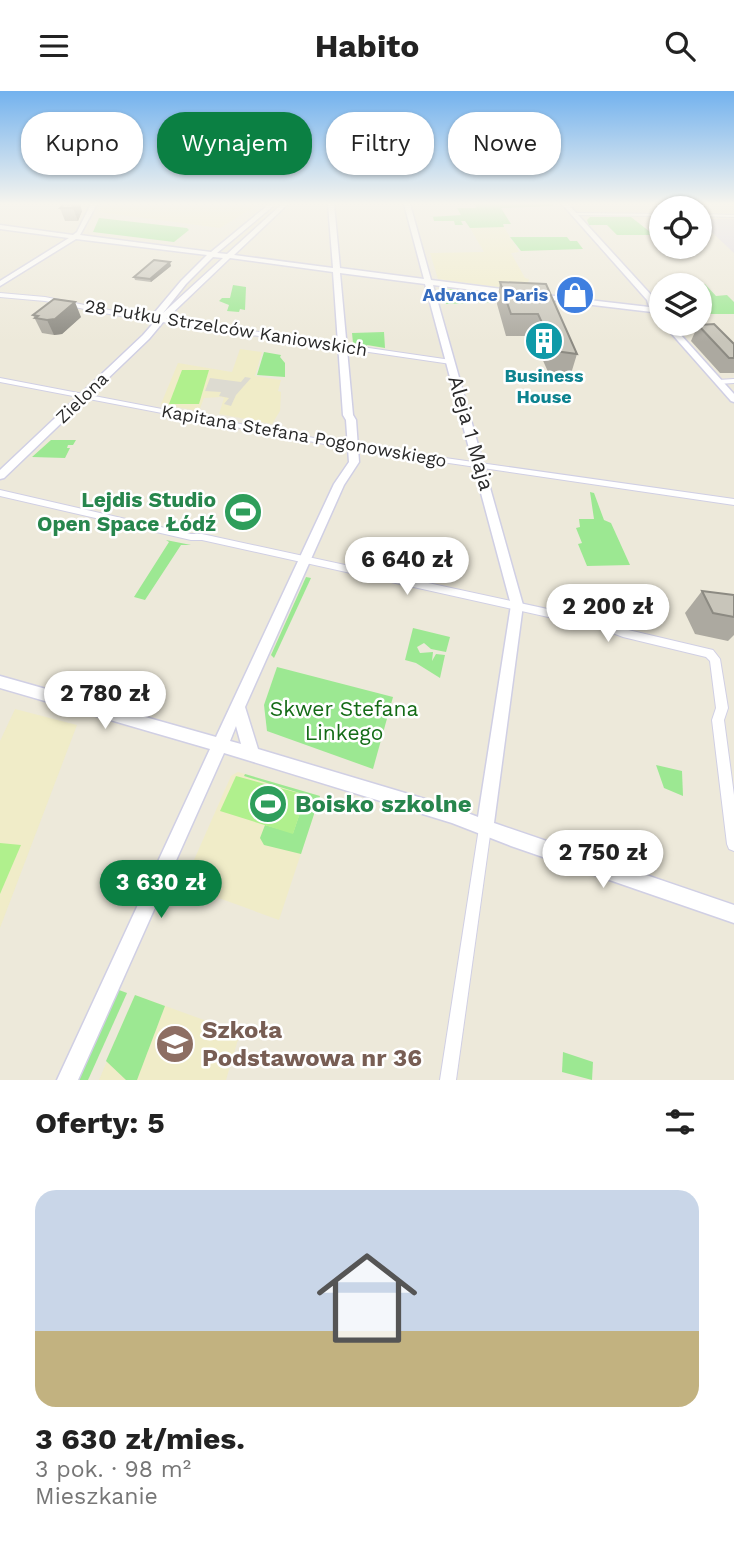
<!DOCTYPE html>
<html lang="pl">
<head>
<meta charset="utf-8">
<style>
	:root { --surface:#fff; --page:#f2f2f2; --text:#222; --muted:#767676; --accent:#0b8043 }
	body { margin:0; font-family:"Work Sans",sans-serif; background:var(--page); color:var(--text); height:100vh; display:flex; flex-direction:column; font-size:26px; white-space:nowrap }
	* { box-sizing:border-box; margin:0 }
	p { font-size:23px; color:var(--muted) }
	.icon { flex:none; width:38px; height:38px; fill:none; stroke:currentColor; stroke-width:2; stroke-linecap:round; stroke-linejoin:round }
	.map { position:relative; height:989px; overflow:hidden }
	.sheet { display:flex; flex-direction:column; background:var(--surface); flex:1 }
	.sheet>* { flex:none }
	.guide { position:absolute; left:21px; top:21px; width:693px; height:63px; display:flex; gap:14px }
	.controls { position:absolute; left:649px; top:105px; display:grid; gap:14px }
	.controls a { display:grid; place-items:center; width:63px; height:63px; border-radius:50%; background:var(--surface); box-shadow:0 2px 5px #0004; font-size:35px }
	.price { position:absolute; translate:-50% -60px; padding:0 16px; border-radius:24px; background:#fff; color:#222; font-size:23px; line-height:46px; filter:drop-shadow(0 2px 4px #0008) }
	.price::after { content:''; position:absolute; left:50%; top:42px; width:21px; height:16px; margin-left:-10px; background:inherit; clip-path:polygon(0 0,100% 0,50% 100%) }
	.price.selected { background:var(--accent); color:#fff }
	ul { padding:0; list-style:none }
	li { display:grid; align-content:center; gap:14px; height:371px; padding:0 35px }
	li span { display:grid; place-items:center; height:217px; border-radius:21px; color:#555 }
	li>.icon { margin-inline-start:auto }
	span .icon { width:126px; height:126px; fill:#fffc; stroke-width:1 }
	li b { font-size:30px }
	h2 { display:flex; justify-content:space-between; align-items:center; height:84px; padding:0 35px; font-size:30px }
	.tag { padding:0 24px; border-radius:28px; background:var(--surface); box-shadow:0 2px 5px #0004; font-size:24px; line-height:63px }
	.tag.selected { background:var(--accent); color:#fff }
	header { display:flex; justify-content:space-between; align-items:center; height:91px; padding:0 35px; background:var(--surface); font-size:32px; font-weight:700 }
	.map>svg:first-child { display:block }
	.industrial { fill:#e0dbe4 }
	.education { fill:#f0ecc8 }
	.green { fill:#9ce892 }
	.pitch { fill:#b0f08d }
	.plaza { fill:#dddbd1 }
	.lines { fill:none; stroke-linecap:round; stroke-linejoin:round }
	.minor-casing { stroke:#d0cfe4; stroke-width:2 }
	.tertiary-casing { stroke:#d0cfe4; stroke-width:3 }
	.minor { fill:#fff; fill-rule:evenodd }
	.tertiary { fill:#fff; fill-rule:evenodd }
	.wall { fill:#aca9a0 }
	.shaded-wall { fill:#8c8a82 }
	.building { fill:#c8c5ba; stroke:#8c8a82; stroke-width:2 }
	.labels { text-anchor:middle; stroke-width:5; stroke-linejoin:round; paint-order:stroke }
	.far-shop-label { font-size:18px; font-weight:bold; fill:#366cbe; stroke:#fff; text-anchor:end }
	.far-street-label { font-size:18px; fill:#292929; stroke:#fff }
	.far-culture-label { font-size:18px; font-weight:bold; fill:#0d838f; stroke:#fff }
	.street-label { font-size:21px; fill:#292929; stroke:#fff }
	.leisure-label { font-size:21px; font-weight:bold; fill:#27864d; stroke:#fff; text-anchor:end }
	.park-label { font-size:21px; fill:#146b16; stroke:#fff }
	.near-leisure-label { font-size:24px; font-weight:bold; fill:#27864d; stroke:#fff; text-anchor:start }
	.near-education-label { font-size:24px; font-weight:bold; fill:#785e54; stroke:#fff; text-anchor:start }
</style>
</head>
<body>
<header><svg class="icon" aria-label="menu" viewBox="0 0 24 24"><path d="M4 6h16M4 12h16M4 18h16"/></svg>Habito<svg class="icon" aria-label="search" viewBox="0 0 24 24"><circle cx="10" cy="10" r="6"/><path d="M15 15l6 6"/></svg></header>
<div class="map">
<svg width="734" height="989" viewBox="0 0 734 989">
	<rect width="100%" height="100%" fill="#ede9da"/>
	<!-- industrial -->
	<polygon class="industrial" points="700,128 734,128 734,162 700,130"/>
	<!-- education -->
	<g class="education">
		<polygon points="103,113 259,113 220,137 98,121"/>
		<polygon points="504,136 519,161 511,162 525,187 529,188 526,200 438,188 430,162 484,161 470,137"/>
		<polygon points="240,258 262,261 255,285 281,289 278,300 281,301 280,320 272,333 219,323 224,307 220,306 204,307 199,320 161,313 178,272 232,281"/>
		<polygon points="15,618 77,634 0,837 0,650"/>
		<polygon points="238,681 320,705 279,829 183,794 231,685"/>
		<polygon points="135,904 240,942 226,989 99,989"/>
	</g>
	<!-- green -->
	<g class="green">
		<polygon points="475,113 552,113 553,115 501,117 511,133 503,133 504,136 470,137 465,130 461,130 463,134 455,134 454,130 434,130 433,126 429,126 461,124 457,117 476,117"/>
		<polygon points="590,126 631,126 654,144 617,144 607,134 589,134 587,129"/>
		<polygon points="99,127 187,137 189,139 174,151 93,141"/>
		<polygon points="510,146 567,146 570,150 577,150 583,158 521,160"/>
		<polygon points="705,193 716,205 727,204 734,211 734,223 700,223 700,194 687,194"/>
		<polygon points="233,194 246,196 245,219 240,218 239,221 227,220 229,214 219,210 222,207 230,207"/>
		<polygon points="440,197 492,203 495,211 446,213"/>
		<polygon points="384,241 385,257 367,254 366,257 356,256 363,254 353,252 352,242"/>
		<polygon points="264,261 281,264 280,266 285,272 285,286 257,284"/>
		<polygon points="51,349 76,349 73,354 68,354 67,357 70,357 65,367 32,366"/>
		<polygon points="590,401 594,402 604,429 611,432 630,474 587,475 578,453 582,452 576,437 580,436 579,428 594,428"/>
		<polygon points="166,449 191,454 181,454 145,509 134,506 169,451"/>
		<polygon points="306,486 311,487 274,567 271,564"/>
		<polygon points="413,537 450,546 446,561 431,558 424,552 417,556 420,562 433,561 432,570 436,563 445,564 440,587 416,572 405,569"/>
		<polygon points="277,576 393,606 373,678 267,640 264,614"/>
		<polygon points="656,674 682,680 683,705 664,697"/>
		<polygon points="245,683 320,705 301,763 264,754 260,747 265,734 293,742 306,704 244,685"/>
		<polygon points="119,899 127,902 88,989 79,989"/>
		<polygon points="135,904 165,915 137,989 126,989 106,970"/>
		<polygon points="563,961 593,971 592,989 562,981"/>
	</g>
	<!-- pitch -->
	<g class="pitch">
		<polygon points="182,279 209,279 199,313 169,313"/>
		<polygon points="236,685 306,704 293,743 220,720"/>
		<polygon points="0,752 21,754 0,803"/>
	</g>
	<!-- plaza -->
	<polygon class="plaza" points="245,286 251,287 236,304 231,315 224,313 229,307 219,305 221,301 205,300 210,287 241,291"/>
	<g class="lines">
		<defs>
			<g id="minor">
				<polygon points="575,122 662,123 662,125 573,124"/>
				<polygon points="700,123 734,124 734,126 700,125"/>
				<polygon points="0,202 45,206 114,220 451,269 454,271 451,273 114,224 45,210 0,206"/>
				<polygon points="0,287 340,352 734,408 734,414 340,356 0,291"/>
				<polygon points="734,288 734,292 718,293 715,291 718,289"/>
				<polygon points="0,399 191,443 202,443 603,530 624,538 713,559 720,568 728,617 724,629 734,704 734,760 729,758 727,753 712,629 716,617 710,570 706,566 623,546 602,538 202,449 191,449 0,405"/>
				<polygon points="485,731 490,732 491,737 456,989 440,989 479,737 480,732"/>
			</g>
			<g id="tertiary">
				<path d="M91,113H97L80,144L211,161L268,114H272V116L217,162L227,163L282,113H288L234,164L333,177L328,113H334L340,177L424,188L404,113H410L431,189L518,200L519,202L515,204L433,194L523,514L494,732L734,814V832L511,755L452,732L224,662L78,989H57L210,658L0,597V585L216,646L334,393L349,371L346,329L343,324L333,181L230,167L164,230L149,248L4,387L0,388V379L143,244L157,228L155,221L181,190L207,164L76,148L0,195V190L69,147L0,138V134L73,144L77,141ZM213,166L223,167L163,222L186,193ZM340,182L425,193L511,514L478,726L452,716L258,658L245,616L344,394L359,371L356,329L353,324ZM236,635L241,653L230,650Z"/>
				<polygon points="562,113 568,113 653,206 657,218 662,222 662,229 652,221 534,207 534,203 537,203 649,216 647,209"/>
				<polygon points="663,233 671,233 734,303 734,311 731,310"/>
			</g>
		</defs>
		<!-- minor casing -->
		<use href="#minor" class="minor-casing"/>
		<!-- tertiary casing -->
		<use href="#tertiary" class="tertiary-casing"/>
		<!-- minor -->
		<use href="#minor" class="minor"/>
		<!-- tertiary -->
		<use href="#tertiary" class="tertiary"/>
	</g>
	<!-- wall -->
	<g class="wall">
		<polygon points="63,113 82,120 78,130 65,130 60,117"/>
		<polygon points="171,175 151,191 135,189 134,186"/>
		<polygon points="500,191 546,193 577,263 570,286 549,283 532,245 506,245 497,213"/>
		<polygon points="33,224 81,226 62,243 54,244 42,242"/>
		<polygon points="698,234 734,253 734,282 720,282 691,250"/>
		<polygon points="702,500 734,504 734,544 728,550 695,543 685,522"/>
	</g>
	<!-- shaded-wall -->
	<g class="shaded-wall">
		<polygon points="75,113 80,113 82,120 78,130 73,117"/>
		<polygon points="170,171 171,175 151,191 150,188"/>
		<polygon points="75,211 81,226 62,243 54,244 47,229"/>
	</g>
	<!-- building -->
	<g class="building">
		<polygon points="63,113 75,113 73,117 60,117"/>
		<polygon points="154,169 170,171 150,188 134,186"/>
		<polygon points="500,191 546,193 577,263 555,260 538,223 511,223"/>
		<polygon points="54,208 75,211 55,228 47,229 35,227 38,225 33,224"/>
		<polygon points="714,233 734,253 734,267 729,267 698,234"/>
		<polygon points="702,500 734,504 734,526 713,522"/>
	</g>
	<!-- sky -->
	<linearGradient id="sky" x2="0" y2="1"><stop stop-color="#73b2ee"/><stop offset="0.45" stop-color="#f7f5ee"/><stop offset="1" stop-color="#f7f5ee" stop-opacity="0"/></linearGradient>
	<rect width="734" height="251" fill="url(#sky)"/>
	<!-- icons -->
	<defs>
		<symbol id="shop-disc" viewBox="-11 -11 22 22"><circle r="9.5" fill="#3f7fe0" stroke="#fff"/><path d="M-5-2.5h2.3a2.7 3.5 0 0 1 5.4 0H5L5.5 6h-11ZM-1.5-2.5h3a1.5 2.3 0 0 0-3 0Z" fill="#fff"/></symbol>
		<symbol id="building-disc" viewBox="-11 -11 22 22"><circle r="9.5" fill="#0f9aa8" stroke="#fff"/><path d="M-4-6H4V6H1V3H-1V6H-4ZM-2.5-4.3h1.7v1.8h-1.7ZM.8-4.3h1.7v1.8H.8ZM-2.5-1h1.7V.8h-1.7ZM.8-1h1.7V.8H.8Z" fill="#fff"/></symbol>
		<symbol id="stadium-disc" viewBox="-11 -11 22 22"><circle r="9.5" fill="#2e9e5b" stroke="#fff"/><path d="M0-5a6.5 5 0 1 0 0 10a6.5 5 0 1 0 0-10ZM-3.5-1.8h7v3.6h-7Z" fill="#fff"/></symbol>
		<symbol id="school-disc" viewBox="-11 -11 22 22"><circle r="9.5" fill="#8d6e63" stroke="#fff"/><path d="M0-5L7-2L0 1L-7-2ZM-4 1L0 2.5L4 1V4Q0 6-4 4Z" fill="#fff"/></symbol>
	</defs>
	<g fill-rule="evenodd">
		<use href="#shop-disc" x="553" y="182" width="44" height="44"/>
		<use href="#building-disc" x="522" y="228" width="44" height="44"/>
		<use href="#stadium-disc" x="221" y="399" width="44" height="44"/>
		<use href="#stadium-disc" x="246" y="691" width="44" height="44"/>
		<use href="#school-disc" x="153" y="931" width="44" height="44"/>
	</g>
	<g class="labels">
		<!-- far-shop labels -->
		<g class="far-shop-label">
			<text x="548" y="210">Advance Paris</text>
		</g>
		<!-- far-street labels -->
		<g class="far-street-label">
			<text transform="translate(226 237) rotate(9)" y="6">28 Pułku Strzelców Kaniowskich</text>
			<text transform="translate(82 307) rotate(-44)" y="6">Zielona</text>
			<text transform="translate(304 345) rotate(10)" y="6">Kapitana Stefana Pogonowskiego</text>
		</g>
		<!-- far-culture labels -->
		<g class="far-culture-label">
			<text x="544" y="291">Business<tspan x="544" dy="21">House</tspan></text>
		</g>
		<!-- street labels -->
		<g class="street-label">
			<text transform="translate(471 342) rotate(74)" y="7">Aleja 1 Maja</text>
		</g>
		<!-- leisure labels -->
		<g class="leisure-label">
			<text x="216" y="416">Lejdis Studio<tspan x="216" dy="24">Open Space Łódź</tspan></text>
		</g>
		<!-- park labels -->
		<g class="park-label">
			<text x="344" y="625">Skwer Stefana<tspan x="344" dy="24">Linkego</tspan></text>
		</g>
		<!-- near-leisure labels -->
		<g class="near-leisure-label">
			<text x="295" y="721">Boisko szkolne</text>
		</g>
		<!-- near-education labels -->
		<g class="near-education-label">
			<text x="202" y="947">Szkoła<tspan x="202" dy="28">Podstawowa nr 36</tspan></text>
		</g>
	</g>
</svg>
<div class="controls">
<a><svg class="icon" aria-label="locate" viewBox="0 0 24 24"><circle cx="12" cy="12" r="6"/><path d="M12 2v4M12 18v4M2 12h4M18 12h4"/></svg></a>
<a><svg class="icon" aria-label="layers" viewBox="0 0 24 24"><path d="M12 4l9 5-9 5-9-5zM3 14l9 5 9-5"/></svg></a>
</div>
<b class="price" style="left:407px;top:506px">6 640 zł</b>
<b class="price" style="left:608px;top:553px">2 200 zł</b>
<b class="price" style="left:105px;top:640px">2 780 zł</b>
<b class="price" style="left:603px;top:799px">2 750 zł</b>
<b class="price selected" style="left:161px;top:829px">3 630 zł</b>
<div class="guide">
<a class="tag">Kupno</a>
<a class="tag selected">Wynajem</a>
<a class="tag">Filtry</a>
<a class="tag">Nowe</a>
</div>
</div>
<section class="sheet">
<h2>Oferty: 5<svg class="icon" aria-label="filters" viewBox="0 0 24 24"><path d="M4 7h16M4 17h16"/><circle cx="9" cy="7" r="2"/><circle cx="15" cy="17" r="2"/></svg></h2>
<ul>
<li><span style="background:linear-gradient(#c9d6e8 65%,#c2b280 0)"><svg class="icon" aria-label="home" viewBox="0 0 24 24"><path d="M3 11l9-7 9 7M6 9v11h12V9"/></svg></span><div><b>3 630 zł/mies.</b><p>3 pok. · 98 m²</p><p>Mieszkanie</p></div></li>
</ul>
</section>
</body>
</html>
